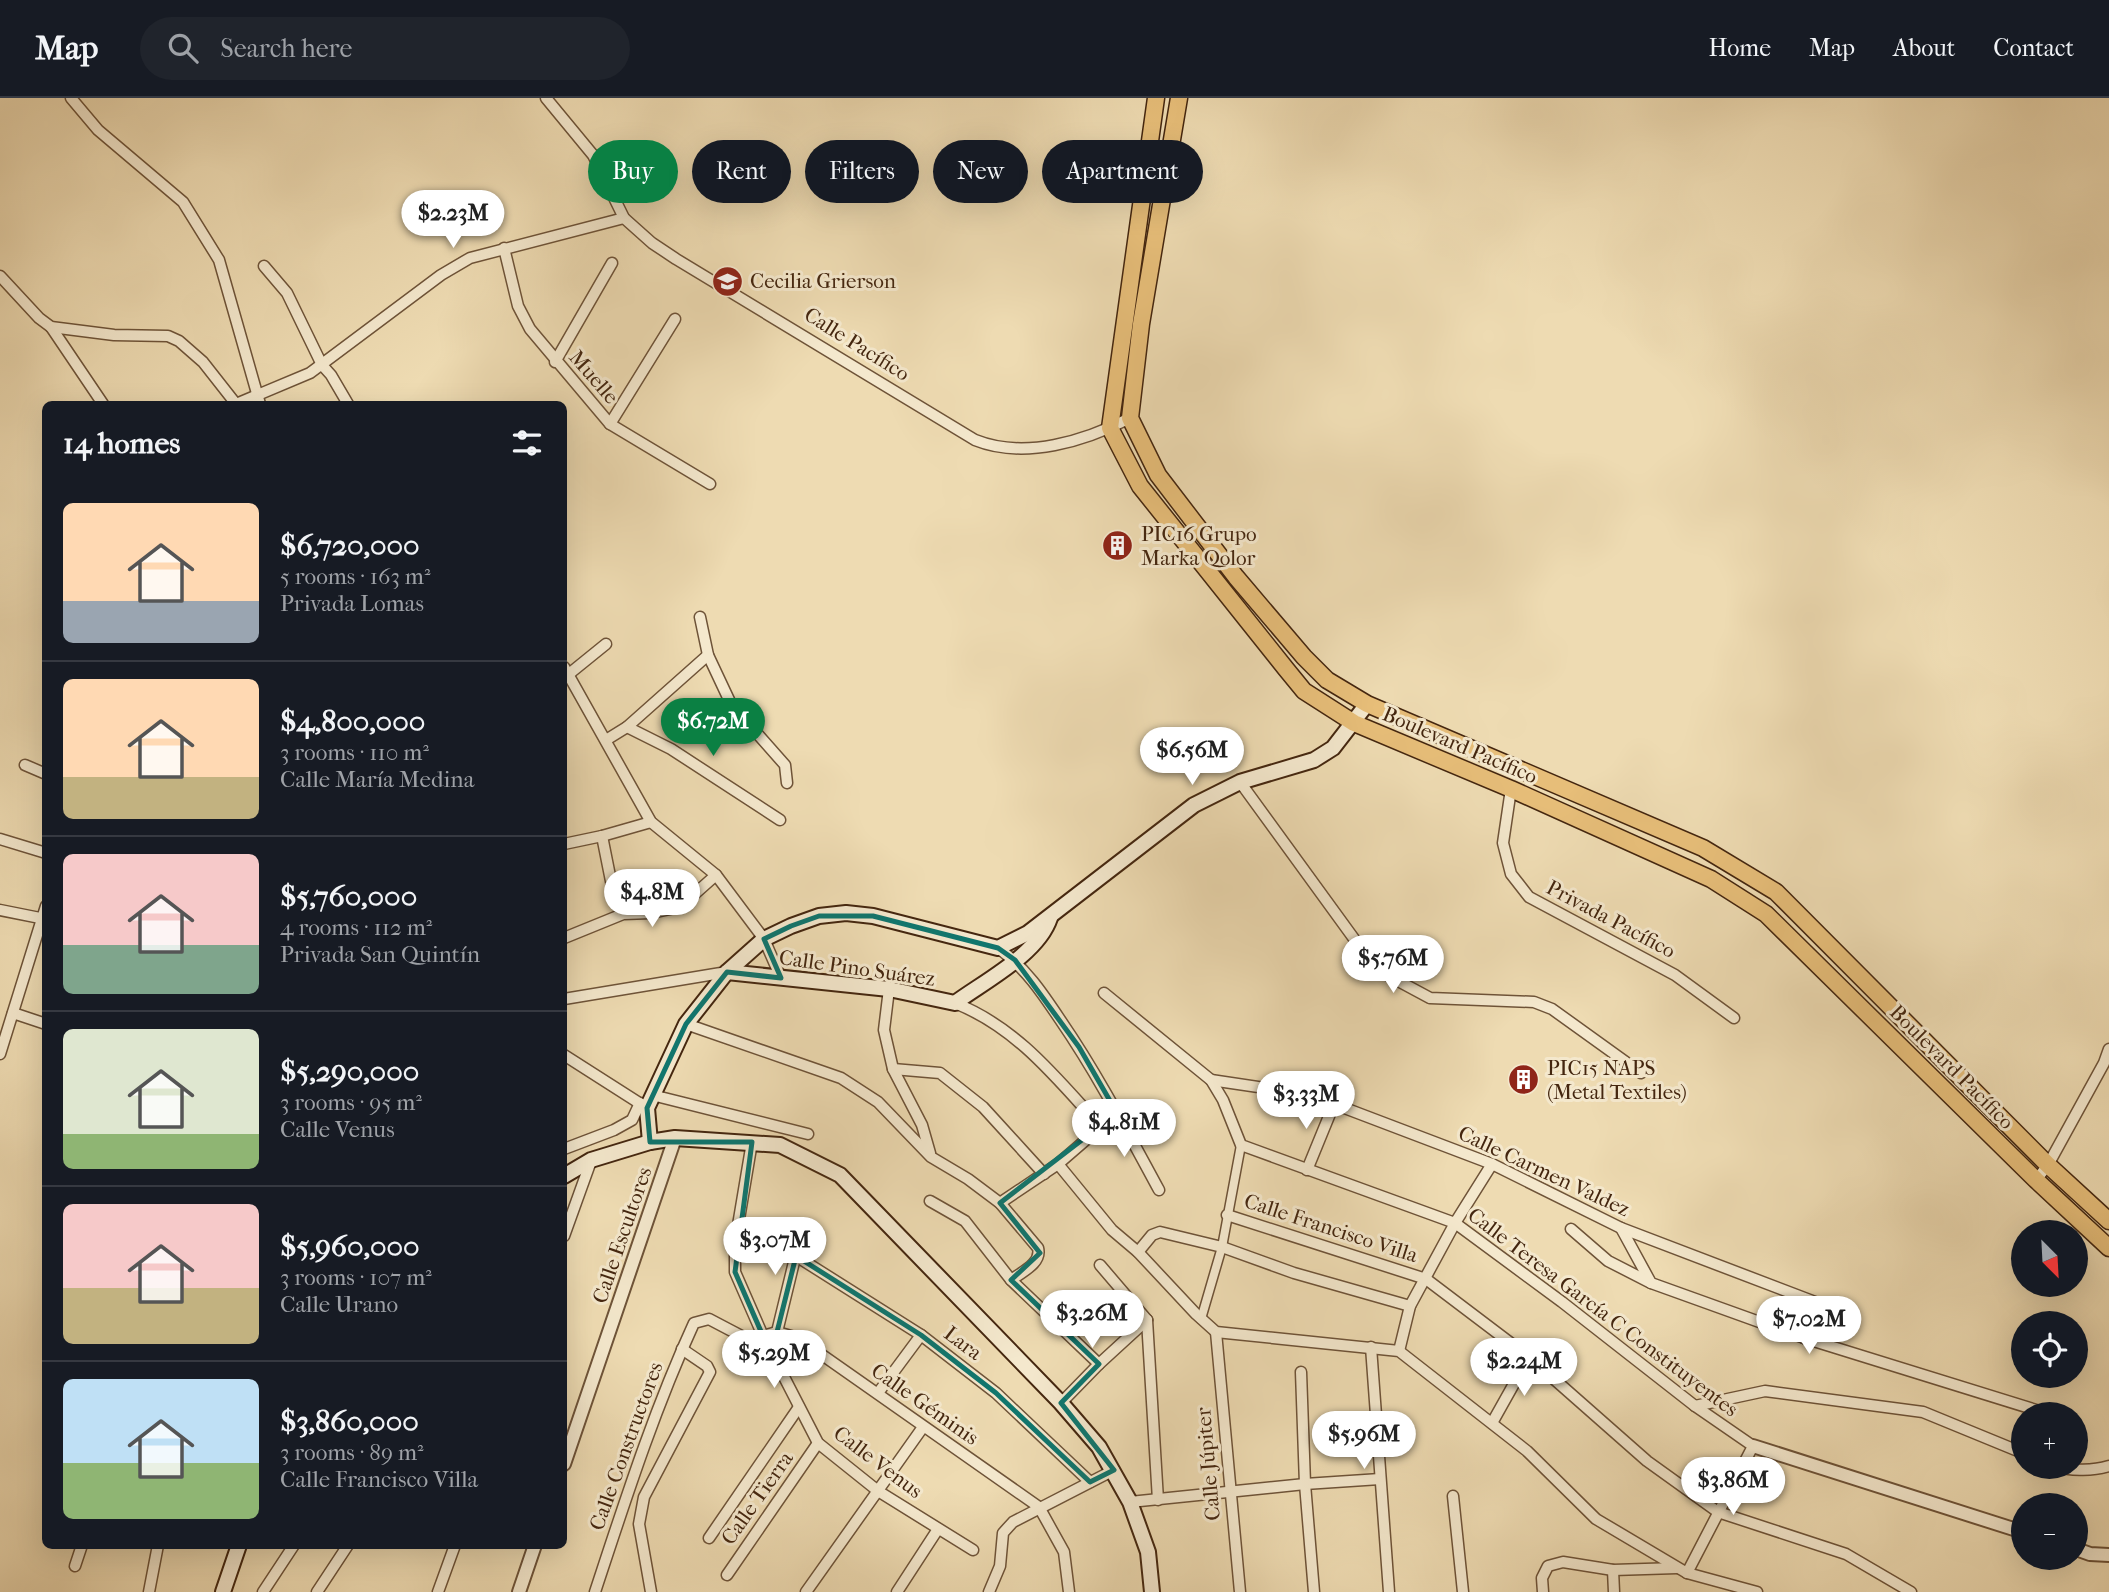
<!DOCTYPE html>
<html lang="en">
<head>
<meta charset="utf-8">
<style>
	:root { --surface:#171b24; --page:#20242c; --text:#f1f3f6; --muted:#9ea1a6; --line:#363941; --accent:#0b8043 }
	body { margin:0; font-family:"IM FELL French Canon",serif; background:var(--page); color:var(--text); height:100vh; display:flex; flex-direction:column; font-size:26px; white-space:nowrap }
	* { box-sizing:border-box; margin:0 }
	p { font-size:23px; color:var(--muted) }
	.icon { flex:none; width:38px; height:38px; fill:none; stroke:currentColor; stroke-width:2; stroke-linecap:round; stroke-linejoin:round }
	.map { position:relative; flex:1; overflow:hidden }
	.side { position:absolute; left:42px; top:303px; width:525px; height:1148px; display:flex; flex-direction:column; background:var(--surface); border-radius:10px; box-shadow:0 7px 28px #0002 }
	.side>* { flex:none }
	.guide { position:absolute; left:588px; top:42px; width:665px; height:63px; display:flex; gap:14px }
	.needle { width:46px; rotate:156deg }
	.buttons { position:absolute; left:2011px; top:1122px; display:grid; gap:14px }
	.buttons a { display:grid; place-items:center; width:77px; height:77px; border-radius:50%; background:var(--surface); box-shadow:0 7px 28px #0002; font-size:35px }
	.price { position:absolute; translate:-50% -60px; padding:0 16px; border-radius:24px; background:#fff; color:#222; font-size:23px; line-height:46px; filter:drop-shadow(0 2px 4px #0008) }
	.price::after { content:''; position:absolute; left:50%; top:42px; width:21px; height:16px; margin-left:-10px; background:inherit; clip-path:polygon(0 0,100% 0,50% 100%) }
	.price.active { background:var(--accent); color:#fff }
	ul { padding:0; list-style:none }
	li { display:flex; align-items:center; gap:21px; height:175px; padding:0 21px }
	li+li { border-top:2px solid var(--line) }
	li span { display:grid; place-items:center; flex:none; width:196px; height:140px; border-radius:10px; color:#555 }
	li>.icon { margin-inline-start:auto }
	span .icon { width:84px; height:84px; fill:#fffc; stroke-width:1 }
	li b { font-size:30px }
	h2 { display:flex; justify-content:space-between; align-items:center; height:84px; padding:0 21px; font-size:30px }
	.tag { padding:0 24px; border-radius:32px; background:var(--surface); box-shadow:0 7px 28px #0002; font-size:24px; line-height:63px }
	.tag.active { background:var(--accent); color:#fff }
	header { display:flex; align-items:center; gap:42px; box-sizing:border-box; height:98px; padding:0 35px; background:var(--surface); border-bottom:2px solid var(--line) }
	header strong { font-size:33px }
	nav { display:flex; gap:38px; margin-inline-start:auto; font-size:24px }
	.search { width:490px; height:63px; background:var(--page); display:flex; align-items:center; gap:18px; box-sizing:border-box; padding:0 24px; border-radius:38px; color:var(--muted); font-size:26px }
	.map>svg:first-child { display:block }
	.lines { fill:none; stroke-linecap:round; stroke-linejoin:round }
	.pedestrian-casing { stroke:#6e5338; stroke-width:11 }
	.minor-casing { stroke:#6e5338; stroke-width:13 }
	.tertiary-casing { stroke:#6e5338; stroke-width:16 }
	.secondary-casing { stroke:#44260f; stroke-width:18 }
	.primary-casing { stroke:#44260f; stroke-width:19 }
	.pedestrian { stroke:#f4e8cd; stroke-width:8 }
	.minor { stroke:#f4e8cd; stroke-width:10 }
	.tertiary { stroke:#f4e8cd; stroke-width:12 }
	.secondary { stroke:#f4e8cd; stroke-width:14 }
	.primary { stroke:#e7be79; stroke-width:16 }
	.marked { fill:none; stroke:#0f766e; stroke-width:5; stroke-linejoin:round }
	.labels { text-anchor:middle; stroke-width:6; stroke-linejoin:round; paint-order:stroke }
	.poi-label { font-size:21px; fill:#44260f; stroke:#f4e8cd; text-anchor:start }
	.street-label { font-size:21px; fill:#44260f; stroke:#f4e8cd }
</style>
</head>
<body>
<header>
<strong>Map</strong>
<div class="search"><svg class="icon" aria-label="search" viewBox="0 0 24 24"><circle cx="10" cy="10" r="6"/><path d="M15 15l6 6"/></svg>Search here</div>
<nav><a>Home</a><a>Map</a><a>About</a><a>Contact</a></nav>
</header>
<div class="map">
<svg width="2109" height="1494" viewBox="0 0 2109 1494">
	<rect width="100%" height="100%" fill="#eedbb2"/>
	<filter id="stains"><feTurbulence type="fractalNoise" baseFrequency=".00286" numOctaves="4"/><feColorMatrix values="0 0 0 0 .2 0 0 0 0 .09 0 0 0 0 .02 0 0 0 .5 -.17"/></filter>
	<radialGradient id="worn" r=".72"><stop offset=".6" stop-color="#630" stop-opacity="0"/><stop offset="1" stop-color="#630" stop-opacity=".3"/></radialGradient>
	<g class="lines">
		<defs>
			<polyline id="pedestrian" points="1201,1221 1222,1149 1241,1047"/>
			<g id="minor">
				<polyline points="71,0 98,32 183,104 219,162 260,306"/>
				<path d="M546,0L593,57L624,120L652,145L676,161L975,342C1025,362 1085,343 1130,320"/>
				<polyline points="504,150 518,208 530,231 610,326 710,386"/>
				<polyline points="264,168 287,195 322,267 331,277 348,306"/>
				<polyline points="0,178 39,220 51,229 114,237 168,238 179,243 203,264 236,306 310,275 441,177 470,160 624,120"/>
				<polyline points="51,229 103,306"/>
				<polyline points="555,264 612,165"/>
				<polyline points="610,326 675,221"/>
				<polyline points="700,519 708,557 731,606 785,667 787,685"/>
				<polyline points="564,569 651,724 716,777 764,841 781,880"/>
				<polyline points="564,580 606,546"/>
				<polyline points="627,629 671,651 780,722"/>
				<polyline points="606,642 627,629 708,557"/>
				<polyline points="25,667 46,676"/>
				<polyline points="1240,684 1376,871 1430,900 1534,904 1552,911 1641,975"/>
				<polyline points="1511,691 1503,745 1511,776 1529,799 1675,877 1734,920"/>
				<polyline points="602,738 613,793"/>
				<polyline points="0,741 46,755"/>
				<polyline points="564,746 602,738 651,724"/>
				<polyline points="0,812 45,821"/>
				<polyline points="564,840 623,816 651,815 680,809 716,777"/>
				<path d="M998,850C1026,870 1043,896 1061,923C1098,977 1128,1035 1159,1092"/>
				<polyline points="889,891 884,932 893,971 922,1027 930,1055"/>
				<polyline points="1104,895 1211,982 1223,1002 1241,1047 1455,1125 1562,1204 1695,1308 1753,1348 1687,1475"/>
				<polyline points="564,901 727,874"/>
				<path d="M955,905C1018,930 1057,981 1102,1030"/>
				<polyline points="13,915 46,926"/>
				<path d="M686,926L841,980L878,1004L931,1059L968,1081L1000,1105L1038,1150C1042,1165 1022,1174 1011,1182"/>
				<polyline points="0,956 46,808"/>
				<polyline points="564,957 647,1010"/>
				<polyline points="893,971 940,975 983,1009 1044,1076"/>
				<polyline points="1211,982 1272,991 1334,1006 1492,1066 1621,1130 1815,1204 1819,1208 1820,1216 1804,1240"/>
				<polyline points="652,997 808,1036"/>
				<polyline points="752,1044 735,1145 735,1174 763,1238 818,1345 878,1393 973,1452"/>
				<polyline points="564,1051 614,1032 632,1022 640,1005"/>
				<polyline points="1058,1066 1112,1132 1138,1154 1196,1216 1216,1234 1399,1253 1527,1353 1596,1421 1687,1475 1757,1494"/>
				<polyline points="1307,1072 1334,1006"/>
				<polyline points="2036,1082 2048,1067 2104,965 2109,951"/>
				<polyline points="930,1103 965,1123 1011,1182 1099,1266"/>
				<polyline points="1000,1105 1058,1066 1117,1015"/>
				<polyline points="1227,1117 1426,1181 1529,1259 1647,1363 1718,1414 1846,1456 1911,1494"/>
				<polyline points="1621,1130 1651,1185 1804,1240 2049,1316"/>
				<polyline points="1571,1131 1608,1163 1651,1185"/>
				<polyline points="564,1138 591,1063"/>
				<polyline points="1138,1154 1152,1137 1160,1134 1222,1149 1294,1175 1410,1208"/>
				<polyline points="796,1158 921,1237 996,1295 1090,1384"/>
				<polyline points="1100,1167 1147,1222"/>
				<polyline points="1147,1222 1158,1402"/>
				<polyline points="777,1234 802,1131"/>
				<polyline points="1216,1234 1240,1494"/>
				<polyline points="1371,1249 1389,1494"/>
				<polyline points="1399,1253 1410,1208 1455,1125 1492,1066"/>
				<polyline points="1301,1274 1305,1386 1314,1494"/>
				<polyline points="878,1295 921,1237"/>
				<polyline points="1061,1305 1099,1266 1147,1222"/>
				<polyline points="1695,1308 1765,1293 1923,1314 2023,1355"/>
				<polyline points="1492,1325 1529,1259"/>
				<path d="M2057,1368C2071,1374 2095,1372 2109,1368"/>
				<polyline points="1453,1398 1463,1494"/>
				<polyline points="1130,1404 1305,1386 1380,1381"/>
				<polyline points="709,1440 799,1309"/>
				<polyline points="75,1468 82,1447"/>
				<polyline points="1613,1472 1614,1494"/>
				<polyline points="727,1477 818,1345"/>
				<polyline points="149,1494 158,1447"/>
				<polyline points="263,1494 294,1447"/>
				<polyline points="317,1494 348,1447"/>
				<polyline points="438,1494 455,1447"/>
				<path d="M595,1494C625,1403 654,1312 694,1225L709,1221L749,1242L777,1234L798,1240L1039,1409L1064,1454L1069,1494"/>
				<polyline points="651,1494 639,1426 644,1399 710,1274 707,1268 682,1251"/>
				<polyline points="806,1494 923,1329"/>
				<polyline points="897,1494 938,1431"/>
				<polyline points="989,1494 1000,1468 1003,1435 1013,1424 1114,1372"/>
				<polyline points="1543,1494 1542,1480 1548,1468 1563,1464 1613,1472 1677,1470"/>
			</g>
			<g id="tertiary">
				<polyline points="1753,1348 2023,1434"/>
				<polyline points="564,1366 675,1040"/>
				<polyline points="2076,1451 2090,1456 2109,1457"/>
				<polyline points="519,1494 535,1447"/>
			</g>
			<g id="secondary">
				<path d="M727,874L889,891L955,905C985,883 1038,856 1050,820"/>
				<polyline points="650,1044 647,1010 686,926 727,874 764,841 791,828 819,818 846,815 873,818 998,850 1028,835 1194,707 1240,684 1314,662 1333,650 1367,606"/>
				<polyline points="564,1078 591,1062 650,1044 675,1040 780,1047 840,1077 1061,1305 1099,1349 1130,1404 1148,1454 1152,1494"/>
				<polyline points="223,1494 239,1447"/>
			</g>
			<g id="primary">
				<polyline points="1156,0 1110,330 1140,388 1286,571 1304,593 1354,625 1511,691 1711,781 1766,816 2036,1082 2109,1150"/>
				<polyline points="1179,0 1141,226 1130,320 1158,377 1236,479 1304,559 1327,582 1367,606 1703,750 1776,794 2048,1067 2109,1123"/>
			</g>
		</defs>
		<!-- pedestrian casing -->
		<use href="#pedestrian" class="pedestrian-casing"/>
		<!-- minor casing -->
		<use href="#minor" class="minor-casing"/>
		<!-- tertiary casing -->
		<use href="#tertiary" class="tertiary-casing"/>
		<!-- secondary casing -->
		<use href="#secondary" class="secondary-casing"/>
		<!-- primary casing -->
		<use href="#primary" class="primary-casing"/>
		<!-- pedestrian -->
		<use href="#pedestrian" class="pedestrian"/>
		<!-- minor -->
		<use href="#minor" class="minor"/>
		<!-- tertiary -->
		<use href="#tertiary" class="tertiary"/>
		<!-- secondary -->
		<use href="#secondary" class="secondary"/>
		<!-- primary -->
		<use href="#primary" class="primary"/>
	</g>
	<!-- marked area -->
	<path class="marked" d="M819,818H873L998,850L1015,862L1079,949L1117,1015L1000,1105L1040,1155L1011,1182L1099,1266L1061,1305L1114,1372L1090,1384L996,1295L921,1237L796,1158L777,1234L763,1238L735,1174L752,1044H650L647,1010L686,926L727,874L781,880L764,841L791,828Z"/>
	<!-- icons -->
	<defs>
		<symbol id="school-disc" viewBox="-11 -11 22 22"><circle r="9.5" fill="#8f2418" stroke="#f4e8cd"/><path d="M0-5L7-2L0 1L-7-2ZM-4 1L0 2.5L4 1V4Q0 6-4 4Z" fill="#fff"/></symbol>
		<symbol id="building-disc" viewBox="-11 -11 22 22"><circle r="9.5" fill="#8f2418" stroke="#f4e8cd"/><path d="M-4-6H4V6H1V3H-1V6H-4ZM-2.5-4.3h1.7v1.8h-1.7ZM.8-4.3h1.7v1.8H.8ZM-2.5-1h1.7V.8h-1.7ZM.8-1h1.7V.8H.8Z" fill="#fff"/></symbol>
	</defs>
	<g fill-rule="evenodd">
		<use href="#school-disc" x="710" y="166" width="35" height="35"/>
		<use href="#building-disc" x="1100" y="430" width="35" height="35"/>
		<use href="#building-disc" x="1506" y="964" width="35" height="35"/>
	</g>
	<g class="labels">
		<!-- poi labels -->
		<g class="poi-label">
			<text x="750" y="190">Cecilia Grierson</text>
			<text x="1141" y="443">PIC16 Grupo<tspan x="1141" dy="24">Marka Qolor</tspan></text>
			<text x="1547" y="977">PIC15 NAPS<tspan x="1547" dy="24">(Metal Textiles)</tspan></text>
		</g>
		<!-- street labels -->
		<g class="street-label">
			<text transform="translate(857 246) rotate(32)" y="7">Calle Pacífico</text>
			<text transform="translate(594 279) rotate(49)" y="7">Muelle</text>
			<text transform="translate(1460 647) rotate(23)" y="7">Boulevard Pacífico</text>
			<text transform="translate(1611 821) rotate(28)" y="7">Privada Pacífico</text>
			<text transform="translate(857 870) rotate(8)" y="7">Calle Pino Suárez</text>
			<text transform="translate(1952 969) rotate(45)" y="7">Boulevard Pacífico</text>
			<text transform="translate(1544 1073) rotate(25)" y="7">Calle Carmen Valdez</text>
			<text transform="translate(1331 1130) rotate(18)" y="7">Calle Francisco Villa</text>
			<text transform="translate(622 1137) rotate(-71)" y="7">Calle Escultores</text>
			<text transform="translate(1603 1214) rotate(37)" y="7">Calle Teresa García C Constituyentes</text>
			<text transform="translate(963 1245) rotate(37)" y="7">Lara</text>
			<text transform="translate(925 1306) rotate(35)" y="7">Calle Géminis</text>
			<text transform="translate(626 1348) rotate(-70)" y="7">Calle Constructores</text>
			<text transform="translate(878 1364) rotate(37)" y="7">Calle Venus</text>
			<text transform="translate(1208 1366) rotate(-95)" y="7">Calle Júpiter</text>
			<text transform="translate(757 1400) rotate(-55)" y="7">Calle Tierra</text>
		</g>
	</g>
	<rect width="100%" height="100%" filter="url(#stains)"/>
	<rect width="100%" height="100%" fill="url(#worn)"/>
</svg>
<div class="buttons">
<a><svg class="needle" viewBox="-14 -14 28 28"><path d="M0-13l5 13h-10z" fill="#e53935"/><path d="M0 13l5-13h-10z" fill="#9ea1a6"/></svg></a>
<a><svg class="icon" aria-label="locate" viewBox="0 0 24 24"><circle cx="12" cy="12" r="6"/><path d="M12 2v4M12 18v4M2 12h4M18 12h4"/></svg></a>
<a>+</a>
<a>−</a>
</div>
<b class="price" style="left:453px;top:152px">$2.23M</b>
<b class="price active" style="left:713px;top:660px">$6.72M</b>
<b class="price" style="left:1192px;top:689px">$6.56M</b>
<b class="price" style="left:652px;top:831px">$4.8M</b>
<b class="price" style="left:1393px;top:897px">$5.76M</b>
<b class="price" style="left:1306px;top:1033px">$3.33M</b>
<b class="price" style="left:1124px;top:1061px">$4.81M</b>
<b class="price" style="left:775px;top:1179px">$3.07M</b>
<b class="price" style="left:1092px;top:1252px">$3.26M</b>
<b class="price" style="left:1809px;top:1258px">$7.02M</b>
<b class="price" style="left:774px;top:1292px">$5.29M</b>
<b class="price" style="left:1524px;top:1300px">$2.24M</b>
<b class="price" style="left:1364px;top:1373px">$5.96M</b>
<b class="price" style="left:1733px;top:1419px">$3.86M</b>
<div class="guide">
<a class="tag active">Buy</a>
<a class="tag">Rent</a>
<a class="tag">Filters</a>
<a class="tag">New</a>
<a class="tag">Apartment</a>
</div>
<section class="side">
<h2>14 homes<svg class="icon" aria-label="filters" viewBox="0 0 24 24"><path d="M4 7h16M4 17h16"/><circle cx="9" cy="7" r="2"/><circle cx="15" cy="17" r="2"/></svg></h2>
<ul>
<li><span style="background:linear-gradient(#ffd9b3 70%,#9aa5b1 0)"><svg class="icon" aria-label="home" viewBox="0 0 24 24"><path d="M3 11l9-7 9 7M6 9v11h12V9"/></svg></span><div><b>$6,720,000</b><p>5 rooms · 163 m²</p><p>Privada Lomas</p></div></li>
<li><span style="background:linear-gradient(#ffd9b3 70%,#c2b280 0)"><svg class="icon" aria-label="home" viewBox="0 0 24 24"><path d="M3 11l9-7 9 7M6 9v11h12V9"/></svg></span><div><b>$4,800,000</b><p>3 rooms · 110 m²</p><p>Calle María Medina</p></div></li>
<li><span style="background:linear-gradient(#f6c9c9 65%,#7fa58c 0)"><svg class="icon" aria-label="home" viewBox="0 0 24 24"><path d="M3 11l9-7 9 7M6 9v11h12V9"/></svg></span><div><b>$5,760,000</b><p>4 rooms · 112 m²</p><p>Privada San Quintín</p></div></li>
<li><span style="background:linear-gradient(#dfe7d0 75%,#8fb573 0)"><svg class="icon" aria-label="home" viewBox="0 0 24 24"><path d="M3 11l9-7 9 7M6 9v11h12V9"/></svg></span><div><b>$5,290,000</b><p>3 rooms · 95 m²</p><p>Calle Venus</p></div></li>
<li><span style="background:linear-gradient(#f6c9c9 60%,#c2b280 0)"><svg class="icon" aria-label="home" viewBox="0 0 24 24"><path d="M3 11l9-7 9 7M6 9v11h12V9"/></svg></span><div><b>$5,960,000</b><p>3 rooms · 107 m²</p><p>Calle Urano</p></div></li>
<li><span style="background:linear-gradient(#bfe0f5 60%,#8fb573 0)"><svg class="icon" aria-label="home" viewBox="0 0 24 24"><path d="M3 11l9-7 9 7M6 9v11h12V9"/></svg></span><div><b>$3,860,000</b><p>3 rooms · 89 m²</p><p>Calle Francisco Villa</p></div></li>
</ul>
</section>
</div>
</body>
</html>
